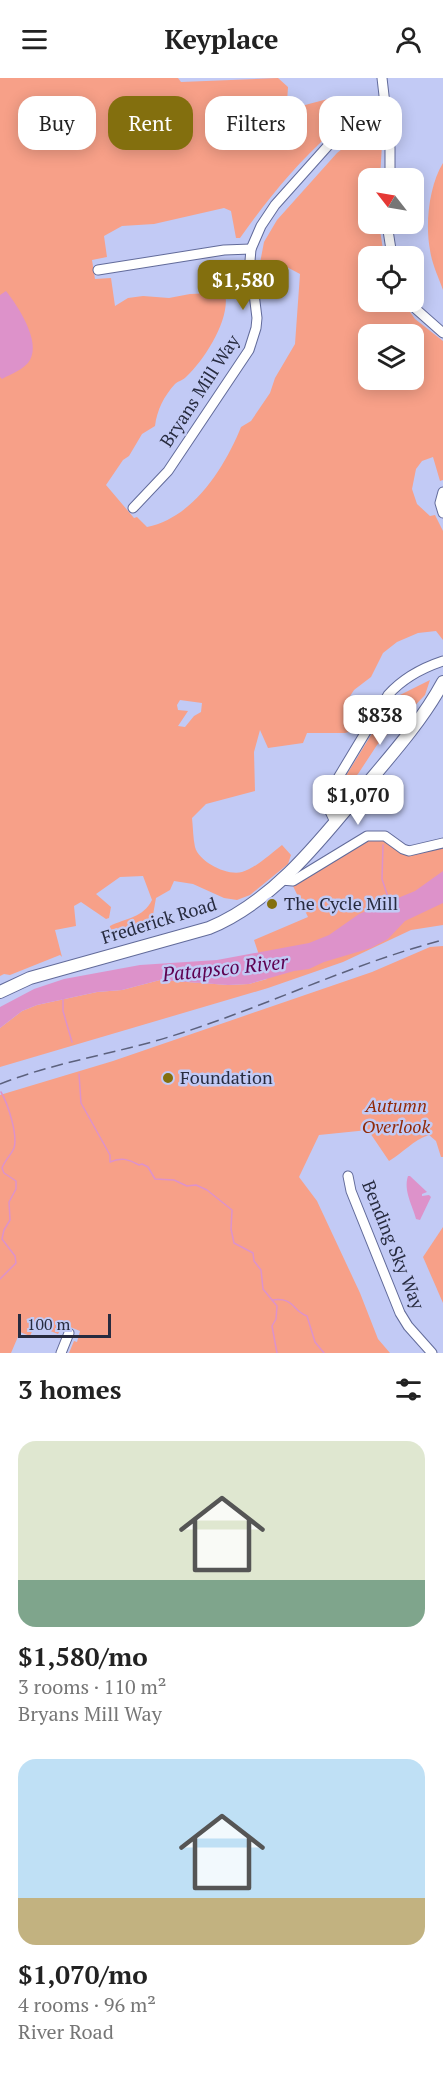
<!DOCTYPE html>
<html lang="en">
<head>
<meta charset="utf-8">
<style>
	:root { --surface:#fff; --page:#f2f2f2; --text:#222; --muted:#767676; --accent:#836f0e }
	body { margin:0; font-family:"PT Serif",serif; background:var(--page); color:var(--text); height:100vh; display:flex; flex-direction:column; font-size:22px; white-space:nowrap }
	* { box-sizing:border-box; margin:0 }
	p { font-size:20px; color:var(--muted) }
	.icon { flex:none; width:33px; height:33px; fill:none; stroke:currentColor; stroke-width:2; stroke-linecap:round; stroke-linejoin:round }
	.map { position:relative; height:1275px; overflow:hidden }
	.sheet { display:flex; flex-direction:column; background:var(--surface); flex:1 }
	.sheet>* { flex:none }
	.top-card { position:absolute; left:18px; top:18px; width:408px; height:54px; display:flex; gap:12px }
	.needle { width:39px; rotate:301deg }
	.controls { position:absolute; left:358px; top:90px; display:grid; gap:12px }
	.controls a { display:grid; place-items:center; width:66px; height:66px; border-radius:12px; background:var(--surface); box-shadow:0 3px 15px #0003; font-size:30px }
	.scale { position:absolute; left:18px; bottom:15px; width:93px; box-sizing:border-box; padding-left:6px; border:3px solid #272b3f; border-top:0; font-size:16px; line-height:21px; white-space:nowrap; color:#272b3f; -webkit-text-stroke:4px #c2caf5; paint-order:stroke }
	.price { position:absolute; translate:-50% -51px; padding:0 14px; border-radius:12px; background:#fff; color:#222; font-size:20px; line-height:39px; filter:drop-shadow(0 2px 3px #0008) }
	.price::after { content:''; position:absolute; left:50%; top:36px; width:18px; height:14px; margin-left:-9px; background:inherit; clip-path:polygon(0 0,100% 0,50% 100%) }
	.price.on { background:var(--accent); color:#fff }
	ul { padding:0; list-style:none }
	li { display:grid; align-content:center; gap:12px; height:318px; padding:0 18px }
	li span { display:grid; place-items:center; height:186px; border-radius:18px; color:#555 }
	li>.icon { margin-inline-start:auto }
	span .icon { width:108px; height:108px; fill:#fffc; stroke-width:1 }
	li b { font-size:26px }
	h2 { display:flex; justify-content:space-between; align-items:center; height:72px; padding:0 18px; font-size:26px }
	.chip { padding:0 21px; border-radius:18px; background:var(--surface); box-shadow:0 3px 15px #0003; font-size:21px; line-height:54px }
	.chip.on { background:var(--accent); color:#fff }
	header { display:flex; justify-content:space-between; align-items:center; height:78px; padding:0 18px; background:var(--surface); font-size:27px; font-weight:800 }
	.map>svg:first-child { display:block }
	.green { fill:#f7a088; fill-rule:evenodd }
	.water { fill:#dd92ca }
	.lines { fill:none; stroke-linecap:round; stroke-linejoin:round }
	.stream { stroke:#dd92ca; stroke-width:1.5 }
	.minor-casing { stroke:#626b9a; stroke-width:11 }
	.major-casing { stroke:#626b9a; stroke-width:14 }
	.minor { stroke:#fff; stroke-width:9 }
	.major { stroke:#fff; stroke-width:12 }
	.rail { stroke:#5c617d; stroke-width:1.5; stroke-dasharray:12 6; stroke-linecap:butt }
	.poi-dot { fill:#836f0e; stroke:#c2caf5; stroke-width:2 }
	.labels { text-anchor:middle; stroke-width:5; stroke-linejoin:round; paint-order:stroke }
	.street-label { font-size:18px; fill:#272b3f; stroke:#c2caf5 }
	.poi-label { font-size:18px; fill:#272b3f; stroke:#c2caf5; text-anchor:start }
	.park-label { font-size:18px; font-style:italic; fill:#912907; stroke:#c2caf5 }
	.water-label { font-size:20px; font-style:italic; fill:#5e0150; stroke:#c2caf5 }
</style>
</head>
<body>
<header><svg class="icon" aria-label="menu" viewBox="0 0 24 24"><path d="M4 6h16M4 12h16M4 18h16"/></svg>Keyplace<svg class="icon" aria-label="person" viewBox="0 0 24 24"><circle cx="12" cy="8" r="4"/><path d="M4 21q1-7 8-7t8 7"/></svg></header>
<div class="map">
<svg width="443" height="1275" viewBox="0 0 443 1275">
	<rect width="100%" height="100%" fill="#c2caf5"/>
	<!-- green -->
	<g class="green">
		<path d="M0,0H178L181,4L278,0L288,9L287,24L291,28C310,31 349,7 361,26L360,30L364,29L365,32C351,35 341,45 331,55C296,86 267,122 240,160H236L231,133L224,130L154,146L122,148L104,158L107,179L92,182L95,201L111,200L115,228L128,220L143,218L169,220L190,216L214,215V218L225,215C231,240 205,281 187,298C184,302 178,303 175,306C164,318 157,332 155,348L142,356L129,378L123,382L106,407L134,440L137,439L147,449C193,440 225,389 241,349L251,343L270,315L275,300L295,266L300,196L283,187L260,185L264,164L277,142L337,75L347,67L365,61L367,69L382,66L380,100H369V146H379L384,178H369V224H403L415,241L443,263V402L440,403L433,379L422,383L416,391L412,411L417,426L430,438L435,437L443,453V562L436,553L418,555L397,564L383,575L371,599L354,612L345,626L361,638V643L356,652L345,655H307L303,665L268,670L260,652L254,674L255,713L206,726L192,740C193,749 193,760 195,769C199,784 227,798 242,794C254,791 272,775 282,767L291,777L288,786L250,817L237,822L224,820L193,806L174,803L170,812L156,820L151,848L130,860L114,862L108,857L110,848C126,840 143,840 152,822L143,798L120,799L96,816L111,829L109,840L106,841L81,824L74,828L76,848L55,852L62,879L60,877L10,897L4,896L0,898ZM369,256H414V302H369ZM180,622L202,625L201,634L194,638L185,649L178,648L188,633L178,632L177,627Z"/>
		<path d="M443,85V212C438,198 432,186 430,172C425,146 429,108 443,85Z"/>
		<polygon points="430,602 425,617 377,667 358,696 334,717 394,620"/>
		<polygon points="368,762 383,762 395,769 443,768 443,847 411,852 343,884 268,910 0,989 0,950 22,933 37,927 97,914 122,912 160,902 228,907 249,906 267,901 254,862 308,839 292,806"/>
		<path d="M443,868V1079H441L436,1063L429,1057C413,1062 403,1075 389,1083L368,1052L319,1057L299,1099L317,1123L360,1215L378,1261L390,1275H69L74,1263L77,1264L80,1253L63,1246L58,1256L35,1247L30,1258L20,1254L11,1275H0V1017L113,983L372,894L430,869Z"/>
		<polygon points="443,1149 443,1225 423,1179"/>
	</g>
	<!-- water -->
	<g class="water">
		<path d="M6,213C18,228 41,263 30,282C25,291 11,296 2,301L0,299C0,271 0,245 0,217Z"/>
		<polygon points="443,793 443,825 405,843 388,861 371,870 324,884 309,891 294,893 249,906 228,907 160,902 122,912 97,914 37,927 22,933 0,950 0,929 34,911 64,901 140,887 217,882 309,865 329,857 359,836 415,813"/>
		<path d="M408,1098H410L427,1114L422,1116V1118L429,1117L431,1119L420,1142L416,1141C413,1128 403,1113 408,1098Z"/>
	</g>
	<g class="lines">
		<!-- stream -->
		<g class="stream">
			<polyline points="383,767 382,801 389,822"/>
			<polyline points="63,921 63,933 72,964"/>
			<path d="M79,996L81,1025L110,1077V1084C121,1079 128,1081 139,1087L142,1086L148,1089L155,1101L174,1102L187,1108L196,1107L207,1112L232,1132L231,1151L234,1165L253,1175L254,1183L261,1192L263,1211L277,1228L276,1241L272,1248L277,1275"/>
			<path d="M0,1201L16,1185L15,1178L2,1161L4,1152L10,1142L9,1124L16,1111V1103L4,1095L2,1090C5,1082 11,1077 14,1070C18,1057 8,1026 1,1014"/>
			<path d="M272,1222C295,1219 291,1232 307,1238L315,1264L324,1275"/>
		</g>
		<defs>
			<g id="minor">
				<polyline points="382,0 390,70 390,100"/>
				<polyline points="345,54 388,47"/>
				<polyline points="387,146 392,178"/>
				<polyline points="98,192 224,172 251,171"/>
				<polyline points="408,224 443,255"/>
				<polyline points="443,414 440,425 443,435"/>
				<polyline points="133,430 168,393 249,272 256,250 257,240 250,183 251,171 261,148 275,127 334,61 354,45 387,36"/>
				<path d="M335,744L328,729L332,710L388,617C403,600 422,590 443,583"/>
				<polyline points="281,802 293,803 367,758 385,758 403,771 409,773 443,765"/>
				<polyline points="348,1098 351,1113 400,1235 408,1248 432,1275"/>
				<polyline points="61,1275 69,1255"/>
			</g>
			<path id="major" d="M0,914L30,900L209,850C275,823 323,759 367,706C394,674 423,641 443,604"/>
		</defs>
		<!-- minor casing -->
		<use href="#minor" class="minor-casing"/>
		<!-- major casing -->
		<use href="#major" class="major-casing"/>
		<!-- minor -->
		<use href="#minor" class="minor"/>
		<!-- major -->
		<use href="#major" class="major"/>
		<!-- rail -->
		<path class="rail" d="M0,1006C55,984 115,976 172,958C263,930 350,886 443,862"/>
	</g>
	<!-- markers -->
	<g class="poi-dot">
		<circle cx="272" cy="826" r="6"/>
		<circle cx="168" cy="1000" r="6"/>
	</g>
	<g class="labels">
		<!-- street labels -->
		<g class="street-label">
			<text transform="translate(200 313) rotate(-57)" y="6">Bryans Mill Way</text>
			<text transform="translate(159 843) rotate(-17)" y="6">Frederick Road</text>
			<text transform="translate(393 1167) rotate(68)" y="6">Bending Sky Way</text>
		</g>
		<!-- poi labels -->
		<g class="poi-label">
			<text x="284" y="832">The Cycle Mill</text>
			<text x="180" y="1006">Foundation</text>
		</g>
		<!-- park labels -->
		<g class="park-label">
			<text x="396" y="1034">Autumn<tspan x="396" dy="21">Overlook</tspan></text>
		</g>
		<!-- water labels -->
		<g class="water-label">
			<text transform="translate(225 890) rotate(-6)" y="7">Patapsco River</text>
		</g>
	</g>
</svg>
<div class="controls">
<a><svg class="needle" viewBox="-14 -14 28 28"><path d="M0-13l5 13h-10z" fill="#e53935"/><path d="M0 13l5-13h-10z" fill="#767676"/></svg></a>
<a><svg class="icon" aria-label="locate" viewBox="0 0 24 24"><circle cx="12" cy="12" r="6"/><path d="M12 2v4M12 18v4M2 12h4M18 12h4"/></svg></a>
<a><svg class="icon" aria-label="layers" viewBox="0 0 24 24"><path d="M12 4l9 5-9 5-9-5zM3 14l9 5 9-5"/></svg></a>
</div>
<div class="scale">100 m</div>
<b class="price on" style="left:243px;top:233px">$1,580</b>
<b class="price" style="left:380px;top:668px">$838</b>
<b class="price" style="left:358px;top:748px">$1,070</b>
<div class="top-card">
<a class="chip">Buy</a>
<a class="chip on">Rent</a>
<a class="chip">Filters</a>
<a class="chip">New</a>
</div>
</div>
<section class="sheet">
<h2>3 homes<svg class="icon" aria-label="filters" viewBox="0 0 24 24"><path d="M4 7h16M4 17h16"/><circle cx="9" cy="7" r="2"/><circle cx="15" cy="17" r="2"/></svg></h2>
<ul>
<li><span style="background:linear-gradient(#dfe7d0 75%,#7fa58c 0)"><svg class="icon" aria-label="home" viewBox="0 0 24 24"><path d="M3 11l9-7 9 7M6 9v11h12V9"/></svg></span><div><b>$1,580/mo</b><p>3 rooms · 110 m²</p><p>Bryans Mill Way</p></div></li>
<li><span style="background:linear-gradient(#bfe0f5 75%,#c2b280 0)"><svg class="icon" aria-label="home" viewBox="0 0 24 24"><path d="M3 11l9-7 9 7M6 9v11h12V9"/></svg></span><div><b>$1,070/mo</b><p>4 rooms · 96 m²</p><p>River Road</p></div></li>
</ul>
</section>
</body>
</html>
